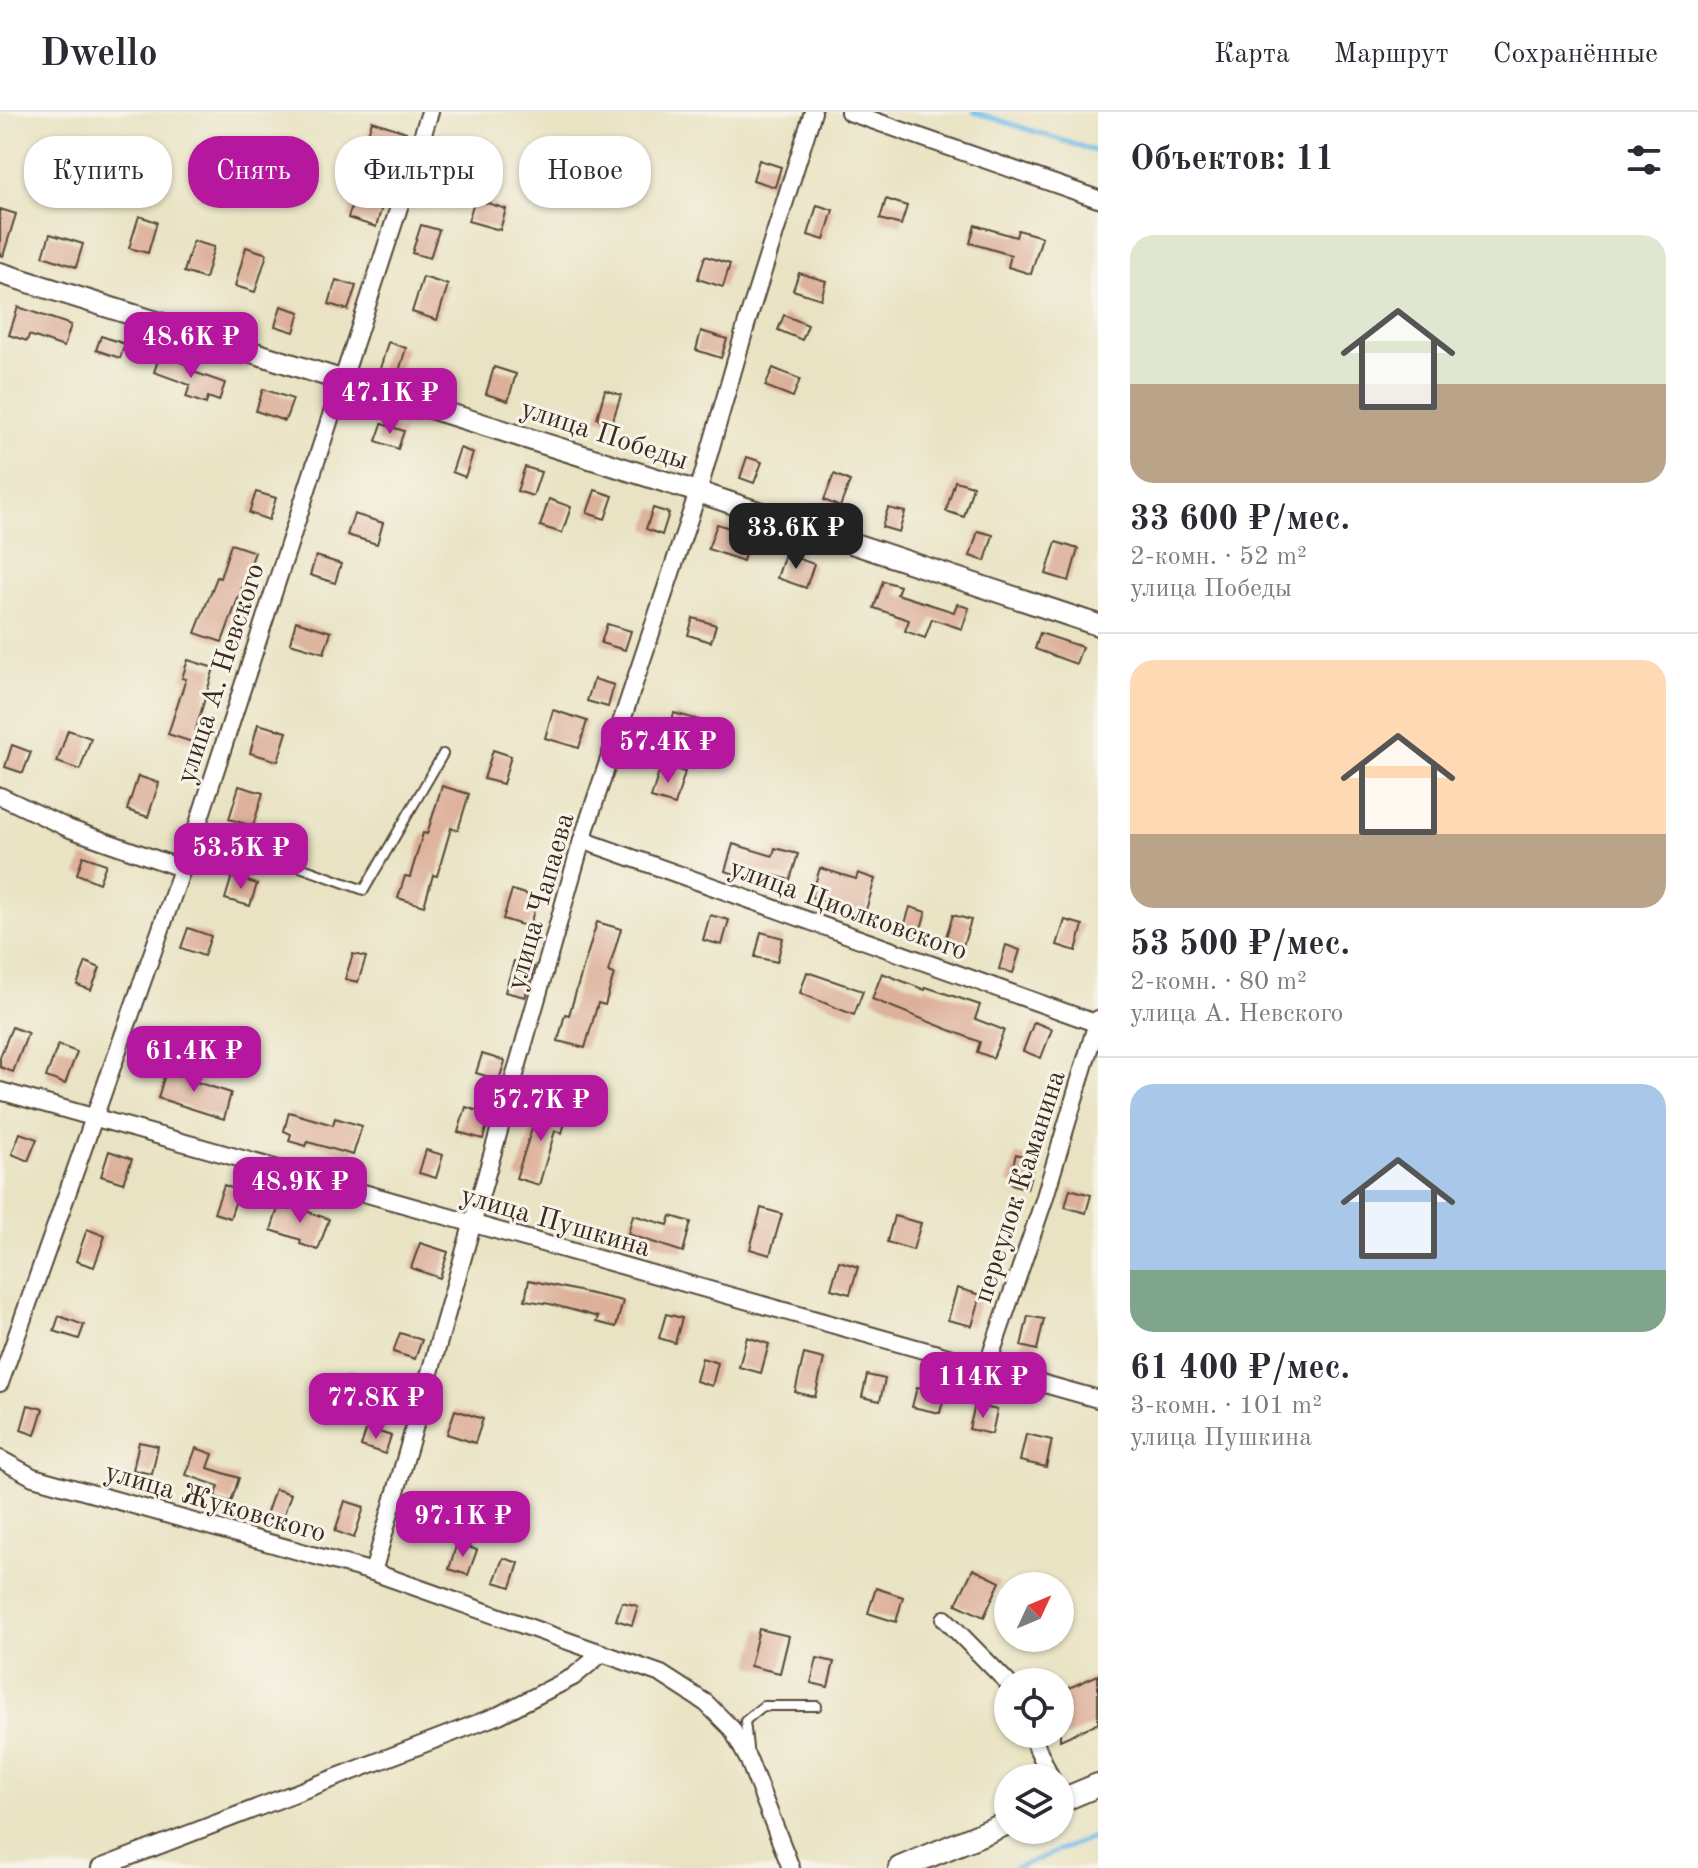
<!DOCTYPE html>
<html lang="ru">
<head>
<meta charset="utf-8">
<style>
	:root { --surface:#fff; --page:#f2f2f3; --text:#2b2b33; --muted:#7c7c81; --line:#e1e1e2; --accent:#b5179e }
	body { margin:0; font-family:"Old Standard TT",serif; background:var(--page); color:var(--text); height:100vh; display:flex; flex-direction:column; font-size:30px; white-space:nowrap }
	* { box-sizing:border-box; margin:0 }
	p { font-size:26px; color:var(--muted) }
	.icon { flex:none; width:44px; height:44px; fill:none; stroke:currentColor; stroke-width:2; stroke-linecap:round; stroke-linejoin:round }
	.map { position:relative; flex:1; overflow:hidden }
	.drawer { display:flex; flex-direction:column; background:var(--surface); width:600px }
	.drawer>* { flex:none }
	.top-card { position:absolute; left:24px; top:24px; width:760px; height:72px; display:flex; gap:16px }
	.needle { width:52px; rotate:46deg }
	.buttons { position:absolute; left:994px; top:1460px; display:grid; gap:16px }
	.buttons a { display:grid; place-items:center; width:80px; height:80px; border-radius:50%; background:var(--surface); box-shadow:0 2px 6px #0004; font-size:40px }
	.price { position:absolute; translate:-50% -68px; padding:0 18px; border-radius:16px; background:var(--accent); color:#fff; font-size:26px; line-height:52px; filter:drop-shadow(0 2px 4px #0008) }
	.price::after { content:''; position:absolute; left:50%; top:48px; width:24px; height:18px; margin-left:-12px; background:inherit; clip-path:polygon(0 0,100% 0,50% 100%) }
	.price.current { background:#222; color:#fff }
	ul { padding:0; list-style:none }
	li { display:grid; align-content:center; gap:16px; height:424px; padding:0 32px }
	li+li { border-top:2px solid var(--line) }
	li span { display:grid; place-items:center; height:248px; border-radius:24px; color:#555 }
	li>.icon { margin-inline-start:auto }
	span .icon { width:144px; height:144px; fill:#fffc; stroke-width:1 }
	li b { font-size:34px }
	h2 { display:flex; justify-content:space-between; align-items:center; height:96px; padding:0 32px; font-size:34px }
	.pill { padding:0 28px; border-radius:32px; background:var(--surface); box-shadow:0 2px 6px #0004; font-size:28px; line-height:72px }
	.pill.current { background:var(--accent); color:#fff }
	header { display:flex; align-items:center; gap:48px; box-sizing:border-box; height:112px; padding:0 40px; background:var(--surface); border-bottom:2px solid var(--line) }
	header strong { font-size:38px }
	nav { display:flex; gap:44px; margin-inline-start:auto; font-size:28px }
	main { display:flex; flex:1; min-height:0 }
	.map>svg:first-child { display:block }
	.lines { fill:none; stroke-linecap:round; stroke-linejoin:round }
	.stream { stroke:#6ebbe8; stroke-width:5 }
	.building { fill:#ddb09a }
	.service-casing { stroke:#554637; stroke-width:12 }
	.minor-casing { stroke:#554637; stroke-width:20 }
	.tertiary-casing { stroke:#554637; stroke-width:24 }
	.secondary-casing { stroke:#554637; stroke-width:26 }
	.service { stroke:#fff; stroke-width:8 }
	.minor { stroke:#fff; stroke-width:16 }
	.tertiary { stroke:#fff; stroke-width:20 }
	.secondary { stroke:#fff; stroke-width:22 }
	.labels { text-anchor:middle; stroke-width:6; stroke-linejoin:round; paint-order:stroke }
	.street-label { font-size:28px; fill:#3b2a1e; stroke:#f7f3e8 }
</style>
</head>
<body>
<header>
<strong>Dwello</strong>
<nav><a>Карта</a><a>Маршрут</a><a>Сохранённые</a></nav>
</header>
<main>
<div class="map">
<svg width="1098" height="1756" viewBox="0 0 1098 1756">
	<rect width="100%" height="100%" fill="#f7f3e8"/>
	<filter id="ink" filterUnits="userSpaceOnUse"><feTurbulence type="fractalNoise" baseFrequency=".0125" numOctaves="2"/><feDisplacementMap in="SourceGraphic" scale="16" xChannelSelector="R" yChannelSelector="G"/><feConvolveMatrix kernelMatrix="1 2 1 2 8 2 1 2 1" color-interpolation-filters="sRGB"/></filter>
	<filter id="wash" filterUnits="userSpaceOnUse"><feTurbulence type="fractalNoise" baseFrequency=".006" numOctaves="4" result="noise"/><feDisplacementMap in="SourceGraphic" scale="32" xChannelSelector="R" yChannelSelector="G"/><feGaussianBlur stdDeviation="1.8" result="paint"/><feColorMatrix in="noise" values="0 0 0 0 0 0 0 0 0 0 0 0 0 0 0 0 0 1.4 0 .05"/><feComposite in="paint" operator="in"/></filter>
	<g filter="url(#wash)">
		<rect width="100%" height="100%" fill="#e9e3c3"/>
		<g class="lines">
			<!-- stream -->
			<g class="stream">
				<polyline points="974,0 1098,40"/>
				<polyline points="1015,1756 1098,1723"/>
			</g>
		</g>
		<g id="blocks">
			<!-- building -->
			<g class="building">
				<polygon points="372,9 406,20 400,40 366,29"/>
				<polygon points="447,35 471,42 466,60 442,52"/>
				<polygon points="759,48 781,55 775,75 753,68"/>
				<polygon points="354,86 382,95 376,115 348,106"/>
				<polygon points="475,87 506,97 500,118 468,109"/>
				<polygon points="886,87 907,94 901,113 880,107"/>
				<polygon points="817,93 833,98 824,128 808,123"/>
				<polygon points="0,97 16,102 3,144 0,143"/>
				<polygon points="139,104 157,110 148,141 129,136"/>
				<polygon points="421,113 439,118 430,146 412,141"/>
				<polygon points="975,113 1016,125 1018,118 1042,125 1031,162 1008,155 1011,143 970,131"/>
				<polygon points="50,122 83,132 76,155 43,144"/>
				<polygon points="193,129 214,135 205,167 184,160"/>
				<polygon points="246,135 267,142 255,180 235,174"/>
				<polygon points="705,144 730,152 723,175 698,167"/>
				<polygon points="799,161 826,169 821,187 793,178"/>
				<polygon points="423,165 448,173 437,208 412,200"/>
				<polygon points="336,168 356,174 348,198 329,192"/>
				<polygon points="281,194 300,200 294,220 275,214"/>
				<polygon points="18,195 71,213 64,235 29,223 27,229 9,223"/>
				<polygon points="784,203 808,213 802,228 778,218"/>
				<polygon points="701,219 727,227 721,246 696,238"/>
				<polygon points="101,224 125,232 120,246 96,238"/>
				<polygon points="388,230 406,236 398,263 380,257"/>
				<polygon points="160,243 189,253 188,258 225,271 219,289 208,285 206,292 186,285 190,273 154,260"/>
				<polygon points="494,255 516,262 508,289 486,282"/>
				<polygon points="773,256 800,267 793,285 765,274"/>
				<polygon points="263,277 293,287 285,309 256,299"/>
				<polygon points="605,278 621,283 612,311 597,306"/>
				<polygon points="382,312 404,319 398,337 376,329"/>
				<polygon points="460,336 473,341 465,365 452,360"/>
				<polygon points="747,345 762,350 754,371 740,366"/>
				<polygon points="525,355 541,360 533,384 517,379"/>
				<polygon points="834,362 850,369 840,395 824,388"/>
				<polygon points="955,369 973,374 964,405 946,399"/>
				<polygon points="595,378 613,384 605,407 587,401"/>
				<polygon points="256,380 276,386 269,408 249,401"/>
				<polygon points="549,387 571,395 562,421 540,414"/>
				<polygon points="653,396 669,401 662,423 646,417"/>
				<polygon points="888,396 905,400 899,420 882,415"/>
				<polygon points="354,402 383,411 377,432 347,423"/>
				<polygon points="717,412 751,423 743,449 708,437"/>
				<polygon points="978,419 993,423 985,449 970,444"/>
				<polygon points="1056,430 1078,437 1069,469 1046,462"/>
				<polygon points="231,432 255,440 222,530 195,521 217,465 220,466"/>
				<polygon points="785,442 814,452 806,476 777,466"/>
				<polygon points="316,444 341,452 335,471 310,463"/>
				<polygon points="883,469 900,474 897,482 954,500 957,492 969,496 962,517 932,507 925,526 905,519 909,508 874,496"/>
				<polygon points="693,506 716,513 711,530 688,523"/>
				<polygon points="296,509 331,520 324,541 290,531"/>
				<polygon points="607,512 631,519 625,538 601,531"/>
				<polygon points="1040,521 1082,535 1076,552 1035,537"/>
				<polygon points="188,548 214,556 192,630 168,622 186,567 182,566"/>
				<polygon points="594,567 614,573 608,595 587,589"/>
				<polygon points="553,598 587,609 579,636 545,626"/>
				<polygon points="674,601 706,610 700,631 668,622"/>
				<polygon points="258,612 287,620 278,649 250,641"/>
				<polygon points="68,618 91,626 80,658 57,650"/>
				<polygon points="12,633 31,640 23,661 5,655"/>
				<polygon points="493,638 511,644 503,672 484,667"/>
				<polygon points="661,653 685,660 675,693 651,686"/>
				<polygon points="138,664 159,671 148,705 127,698"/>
				<polygon points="239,674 263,681 253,714 229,707"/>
				<polygon points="442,674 469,682 458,718 451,716 437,764 433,763 424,794 398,786 405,764 410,765 423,721 427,722"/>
				<polygon points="733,732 773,744 775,736 798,742 790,768 745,755 742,764 725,759"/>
				<polygon points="83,744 106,752 99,771 77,762"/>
				<polygon points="820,756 856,767 858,761 875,767 864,805 846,800 848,796 811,785"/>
				<polygon points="232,764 257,772 250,794 225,787"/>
				<polygon points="512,778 538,786 529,815 503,807"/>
				<polygon points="910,795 926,800 919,823 903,818"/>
				<polygon points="710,803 729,808 722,833 703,828"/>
				<polygon points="953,803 971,808 962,837 944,831"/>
				<polygon points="1065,808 1083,813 1076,839 1057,833"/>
				<polygon points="597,810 621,817 608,860 614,862 605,893 598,891 585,936 558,929 565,902 569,903"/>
				<polygon points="188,816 211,824 204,844 181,836"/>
				<polygon points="761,820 783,826 777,850 755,845"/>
				<polygon points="1006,833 1020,838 1013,861 999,857"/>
				<polygon points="353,842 366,845 358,870 345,867"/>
				<polygon points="514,849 534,855 525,885 505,880"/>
				<polygon points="86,850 100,856 91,878 77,873"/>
				<polygon points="807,860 863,879 854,903 800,881"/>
				<polygon points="882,861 925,878 926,875 980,893 975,907 1004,918 993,946 977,940 980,930 872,887"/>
				<polygon points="1034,910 1052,917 1041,946 1023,939"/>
				<polygon points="12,915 28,921 13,960 0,955 0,945"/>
				<polygon points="58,933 77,940 65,972 46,965"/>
				<polygon points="482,942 505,949 499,968 476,961"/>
				<polygon points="167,955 188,962 187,967 231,981 224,1007 158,986"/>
				<polygon points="540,992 568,1000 562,1021 555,1019 539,1073 516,1066"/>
				<polygon points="466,995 490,1003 483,1027 458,1020"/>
				<polygon points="289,1000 333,1013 335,1006 362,1014 353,1043 308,1030 306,1034 289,1029 291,1022 284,1019"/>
				<polygon points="20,1021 37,1027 28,1049 12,1042"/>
				<polygon points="426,1038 443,1043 436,1066 419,1061"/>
				<polygon points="109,1039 132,1047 123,1071 101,1064"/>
				<polygon points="1016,1042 1035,1048 1027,1077 1008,1071"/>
				<polygon points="224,1073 239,1079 230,1106 214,1101"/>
				<polygon points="1070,1077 1091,1083 1086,1101 1065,1095"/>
				<polygon points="280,1090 329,1107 318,1138 300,1132 301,1128 271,1118"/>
				<polygon points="761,1096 782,1102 770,1143 750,1137"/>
				<polygon points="633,1103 668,1113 671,1104 691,1110 683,1140 628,1122"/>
				<polygon points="894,1104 921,1111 913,1138 887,1130"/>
				<polygon points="87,1117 105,1124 94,1155 76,1149"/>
				<polygon points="420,1131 448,1140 440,1166 411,1156"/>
				<polygon points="839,1149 858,1155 850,1182 831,1177"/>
				<polygon points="529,1168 623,1189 616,1215 596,1210 598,1205 550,1192 525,1188"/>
				<polygon points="957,1176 981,1183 972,1214 948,1208"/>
				<polygon points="666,1202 682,1206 675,1231 659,1226"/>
				<polygon points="59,1204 84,1213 79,1227 54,1219"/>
				<polygon points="1028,1204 1044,1207 1037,1238 1021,1234"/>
				<polygon points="400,1221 422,1228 415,1247 393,1240"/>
				<polygon points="747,1225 769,1232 761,1261 739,1255"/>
				<polygon points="804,1242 824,1247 815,1285 795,1280"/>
				<polygon points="702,1246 718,1251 712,1274 696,1269"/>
				<polygon points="867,1263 885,1267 880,1289 862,1285"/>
				<polygon points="346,1265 375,1275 368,1296 339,1286"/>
				<polygon points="917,1275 945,1281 940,1301 912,1295"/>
				<polygon points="28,1293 43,1297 35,1323 21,1318"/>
				<polygon points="975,1293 997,1298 992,1322 969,1317"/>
				<polygon points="455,1298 483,1307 475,1331 447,1322"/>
				<polygon points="367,1316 391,1324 385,1342 361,1334"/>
				<polygon points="1026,1322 1052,1328 1046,1355 1020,1349"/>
				<polygon points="139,1330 158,1334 152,1362 133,1358"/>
				<polygon points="196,1336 213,1342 208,1356 239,1366 231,1390 215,1385 219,1374 186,1363"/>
				<polygon points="275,1377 291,1382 282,1408 266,1403"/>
				<polygon points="345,1389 364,1395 354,1426 335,1419"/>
				<polygon points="457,1431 477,1438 468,1463 449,1457"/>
				<polygon points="503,1446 519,1451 511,1475 494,1470"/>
				<polygon points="973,1457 1000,1470 984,1505 956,1492"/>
				<polygon points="876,1476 903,1485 896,1510 868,1501"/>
				<polygon points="622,1490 638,1494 632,1513 616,1508"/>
				<polygon points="759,1517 789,1524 780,1561 750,1554"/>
				<polygon points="817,1546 834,1550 828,1575 811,1571"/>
				<polygon points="1098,1563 1098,1611 1060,1628 1060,1580"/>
			</g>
		</g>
	</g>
	<g filter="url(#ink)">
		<use href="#blocks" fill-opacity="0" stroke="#554637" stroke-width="2"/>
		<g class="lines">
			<defs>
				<g id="service">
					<polyline points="197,718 364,778 443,642"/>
					<polyline points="748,1636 745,1609 763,1594 817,1594"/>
				</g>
				<g id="minor">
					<polyline points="849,0 1098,87"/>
					<polyline points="0,684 70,717 181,756"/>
					<polyline points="582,728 1098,912"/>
					<polyline points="0,979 1098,1287"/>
					<polyline points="986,1257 1044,1088 1098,907"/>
					<polyline points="0,1271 196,718 430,0"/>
					<polyline points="0,1347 33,1365 373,1460 661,1562 706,1591 732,1617 749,1649 791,1756"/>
					<polyline points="373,1460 582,728 698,380 747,210 813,0"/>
					<polyline points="945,1507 1008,1571"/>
					<polyline points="1031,1622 1051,1666"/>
					<polyline points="100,1756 499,1603 573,1565 601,1542"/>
				</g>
				<polyline id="tertiary" points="0,161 698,380 1098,513"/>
				<g id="secondary">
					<polyline points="1060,1689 1098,1673"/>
					<polyline points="900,1756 1008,1711"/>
				</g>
			</defs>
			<!-- service casing -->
			<use href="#service" class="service-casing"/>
			<!-- minor casing -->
			<use href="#minor" class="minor-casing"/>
			<!-- tertiary casing -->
			<use href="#tertiary" class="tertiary-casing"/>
			<!-- secondary casing -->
			<use href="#secondary" class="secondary-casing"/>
			<!-- service -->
			<use href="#service" class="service"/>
			<!-- minor -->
			<use href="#minor" class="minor"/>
			<!-- tertiary -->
			<use href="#tertiary" class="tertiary"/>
			<!-- secondary -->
			<use href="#secondary" class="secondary"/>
		</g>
	</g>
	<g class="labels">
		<!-- street labels -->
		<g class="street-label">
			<text transform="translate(605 321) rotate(18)" y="10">улица Победы</text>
			<text transform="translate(219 561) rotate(-72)" y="10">улица А. Невского</text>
			<text transform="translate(539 789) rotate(-74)" y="10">улица Чапаева</text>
			<text transform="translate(849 796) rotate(20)" y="10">улица Циолковского</text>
			<text transform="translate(1018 1074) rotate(-72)" y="10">переулок Каманина</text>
			<text transform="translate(556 1108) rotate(16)" y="10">улица Пушкина</text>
			<text transform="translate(216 1389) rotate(16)" y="10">улица Жуковского</text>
		</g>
	</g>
</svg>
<div class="buttons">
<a><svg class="needle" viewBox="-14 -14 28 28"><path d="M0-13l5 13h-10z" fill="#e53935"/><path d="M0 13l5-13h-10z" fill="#7c7c81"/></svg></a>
<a><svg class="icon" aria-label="locate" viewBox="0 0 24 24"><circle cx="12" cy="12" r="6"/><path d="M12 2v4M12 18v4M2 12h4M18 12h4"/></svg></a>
<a><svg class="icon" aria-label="layers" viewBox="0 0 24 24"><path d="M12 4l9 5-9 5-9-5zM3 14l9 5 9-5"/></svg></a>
</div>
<b class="price" style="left:191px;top:268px">48.6K ₽</b>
<b class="price" style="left:390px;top:324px">47.1K ₽</b>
<b class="price current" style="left:796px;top:459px">33.6K ₽</b>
<b class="price" style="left:668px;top:673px">57.4K ₽</b>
<b class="price" style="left:241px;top:779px">53.5K ₽</b>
<b class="price" style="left:194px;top:982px">61.4K ₽</b>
<b class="price" style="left:541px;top:1031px">57.7K ₽</b>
<b class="price" style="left:300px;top:1113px">48.9K ₽</b>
<b class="price" style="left:983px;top:1308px">114K ₽</b>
<b class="price" style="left:376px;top:1329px">77.8K ₽</b>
<b class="price" style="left:463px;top:1447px">97.1K ₽</b>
<div class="top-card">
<a class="pill">Купить</a>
<a class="pill current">Снять</a>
<a class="pill">Фильтры</a>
<a class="pill">Новое</a>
</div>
</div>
<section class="drawer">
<h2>Объектов: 11<svg class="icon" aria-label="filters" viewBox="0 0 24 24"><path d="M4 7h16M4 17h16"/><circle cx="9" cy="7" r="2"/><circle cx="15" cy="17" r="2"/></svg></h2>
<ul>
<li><span style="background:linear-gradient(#dfe7d0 60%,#b9a48a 0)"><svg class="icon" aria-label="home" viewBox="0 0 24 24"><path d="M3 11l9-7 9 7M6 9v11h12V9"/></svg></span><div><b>33 600 ₽/мес.</b><p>2-комн. · 52 m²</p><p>улица Победы</p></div></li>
<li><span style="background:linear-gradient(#ffd9b3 70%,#b9a48a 0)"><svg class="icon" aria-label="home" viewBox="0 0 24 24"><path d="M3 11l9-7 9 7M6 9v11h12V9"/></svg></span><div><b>53 500 ₽/мес.</b><p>2-комн. · 80 m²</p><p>улица А. Невского</p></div></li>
<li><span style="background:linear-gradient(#a9c7e8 75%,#7fa58c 0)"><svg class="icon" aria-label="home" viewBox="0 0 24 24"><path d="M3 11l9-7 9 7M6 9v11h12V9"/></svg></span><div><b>61 400 ₽/мес.</b><p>3-комн. · 101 m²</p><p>улица Пушкина</p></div></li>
</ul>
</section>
</main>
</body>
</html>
